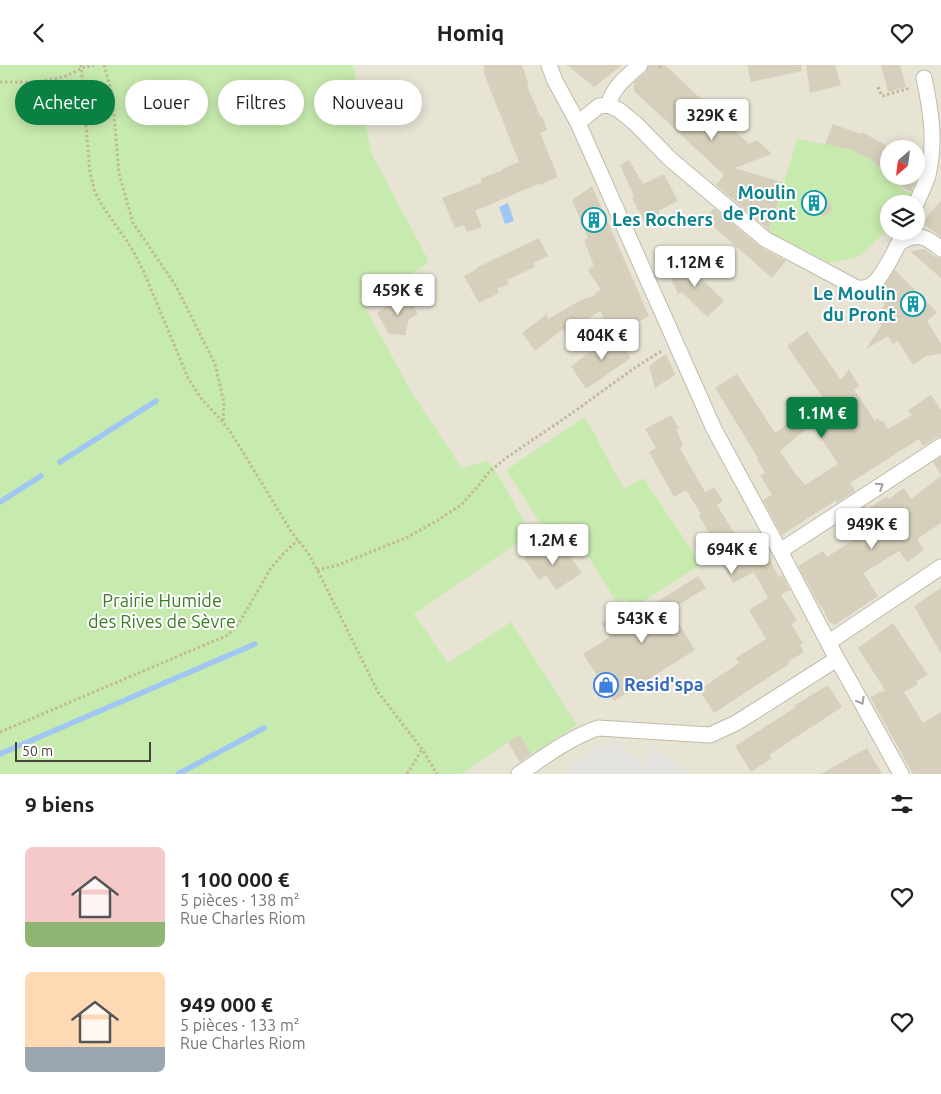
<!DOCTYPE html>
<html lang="fr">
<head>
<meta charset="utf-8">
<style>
	:root { --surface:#fff; --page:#f2f2f2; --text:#202124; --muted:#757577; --accent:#0b8043 }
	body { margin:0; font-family:Ubuntu,sans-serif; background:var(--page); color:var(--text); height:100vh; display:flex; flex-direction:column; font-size:19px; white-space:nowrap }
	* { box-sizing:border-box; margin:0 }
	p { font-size:16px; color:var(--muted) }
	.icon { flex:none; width:28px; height:28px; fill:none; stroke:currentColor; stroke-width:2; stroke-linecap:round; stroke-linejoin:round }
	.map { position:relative; height:709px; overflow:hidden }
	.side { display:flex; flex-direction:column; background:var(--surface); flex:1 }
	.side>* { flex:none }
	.banner { position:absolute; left:15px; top:15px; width:500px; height:45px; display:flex; gap:10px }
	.needle { width:32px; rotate:208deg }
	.tools { position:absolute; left:880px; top:75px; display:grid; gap:10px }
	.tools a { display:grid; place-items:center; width:45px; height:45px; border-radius:50%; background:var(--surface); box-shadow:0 2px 12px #0003; font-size:25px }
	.scale { position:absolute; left:15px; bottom:12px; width:136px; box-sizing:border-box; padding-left:5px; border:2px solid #474235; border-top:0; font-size:14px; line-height:18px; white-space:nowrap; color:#474235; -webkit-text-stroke:4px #fff; paint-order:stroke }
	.price { position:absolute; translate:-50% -42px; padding:0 11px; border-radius:5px; background:#fff; color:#222; font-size:16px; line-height:32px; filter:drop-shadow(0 1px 2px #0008) }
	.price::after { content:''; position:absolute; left:50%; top:30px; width:15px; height:11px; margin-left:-8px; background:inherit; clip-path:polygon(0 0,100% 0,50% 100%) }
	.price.current { background:var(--accent); color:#fff }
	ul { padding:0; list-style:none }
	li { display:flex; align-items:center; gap:15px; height:125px; padding:0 25px }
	li span { display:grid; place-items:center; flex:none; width:140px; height:100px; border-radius:8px; color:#555 }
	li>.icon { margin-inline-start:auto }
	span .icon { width:60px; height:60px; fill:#fffc; stroke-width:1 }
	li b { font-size:21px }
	h2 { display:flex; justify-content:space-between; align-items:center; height:60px; padding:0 25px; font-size:21px }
	.pill { padding:0 18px; border-radius:22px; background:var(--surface); box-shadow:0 2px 12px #0003; font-size:18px; line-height:45px }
	.pill.current { background:var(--accent); color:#fff }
	header { display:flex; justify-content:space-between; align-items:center; height:65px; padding:0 25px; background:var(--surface); font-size:22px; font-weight:600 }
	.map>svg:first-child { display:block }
	.residential { fill:#e8e4d4; fill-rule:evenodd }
	.green { fill:#c7eaae }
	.parking { fill:#e5e3df }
	.water { fill:#a0c7f3 }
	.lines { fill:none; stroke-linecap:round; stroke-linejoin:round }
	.stream { stroke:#a0c7f3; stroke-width:5.5 }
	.building { fill:#d6cfbb; fill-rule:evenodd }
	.street-casing { stroke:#c0bba9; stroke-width:17 }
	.path { stroke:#c2b999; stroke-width:3; stroke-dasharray:2.5 2.5; stroke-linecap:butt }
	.street { stroke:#fff; stroke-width:15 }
	.oneway { stroke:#a3a09a }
	.labels { text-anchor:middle; stroke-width:4; stroke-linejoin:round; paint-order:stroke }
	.culture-label { font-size:18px; font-weight:bold; fill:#0d838f; stroke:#fff; text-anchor:end }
	.park-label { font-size:18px; fill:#3c7b26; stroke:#fff }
	.shop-label { font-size:18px; font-weight:bold; fill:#366cbe; stroke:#fff; text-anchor:start }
</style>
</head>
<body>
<header><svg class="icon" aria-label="back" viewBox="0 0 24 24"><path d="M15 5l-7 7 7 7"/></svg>Homiq<svg class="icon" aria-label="heart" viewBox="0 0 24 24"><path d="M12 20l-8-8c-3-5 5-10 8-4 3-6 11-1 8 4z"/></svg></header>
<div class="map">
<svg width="941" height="709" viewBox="0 0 941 709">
	<rect width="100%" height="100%" fill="#f4f2e7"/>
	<!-- residential -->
	<path class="residential" d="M353,0H941V709H452L376,599L462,403L412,328L364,242L428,197L372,89ZM889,84H916V111H889ZM889,139H916V166H889Z"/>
	<!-- green -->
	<g class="green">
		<polygon points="0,0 353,0 372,89 429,197 365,242 412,328 462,403 488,396 500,413 531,469 414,549 448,598 511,557 577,660 531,689 519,670 461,709 0,709"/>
		<polygon points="797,74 836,81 849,84 868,93 905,126 917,129 908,139 889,139 889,161 873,179 858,192 830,198 769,167"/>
		<polygon points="585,352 624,424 643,413 701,499 633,543 625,534 618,539 567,458 548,470 506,405"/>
	</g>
	<!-- parking -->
	<polygon class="parking" points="616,678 645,701 649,679 690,709 563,709 568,705 576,693 584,698 594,682"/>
	<!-- water -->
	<polygon class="water" points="508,138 514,156 505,159 499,142"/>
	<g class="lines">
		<!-- stream -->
		<g class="stream">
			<polyline points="60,397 156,336"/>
			<polyline points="0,437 41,411"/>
			<polyline points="0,689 255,579"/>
			<polyline points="178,709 264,663"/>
		</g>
	</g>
	<!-- building -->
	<g class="building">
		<polygon points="483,0 522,0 529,20 527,21 540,51 542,51 547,65 540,68 558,112 539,120 538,119 475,146 482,162 467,167 464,160 455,163 442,133 482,117 480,114 503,105 502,104 519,97 483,6 485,5"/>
		<polygon points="567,0 622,0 594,22"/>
		<polygon points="649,0 665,0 749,79 757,75 772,89 735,103 784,118 769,165 716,120 724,110 634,26 634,17 646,7"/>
		<polygon points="747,0 801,0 802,6 751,17"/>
		<polygon points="806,0 835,0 841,20 810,28"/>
		<polygon points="881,0 900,0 906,22 888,27"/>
		<polygon points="833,59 861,69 862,67 889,82 889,111 918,111 911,127 886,111 889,111 868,93 849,84 825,79"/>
		<polygon points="629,95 643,119 664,109 678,136 658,146 662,153 646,160 632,133 634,131 620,100"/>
		<polygon points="592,121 649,251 613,271 600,246 566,268 563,264 535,286 522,268 547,249 548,254 579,236 596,230 595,228 601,225 588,205 594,201 584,175 588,173 572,135"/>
		<polygon points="825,134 830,137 832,144 829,149 823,151 818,149 805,136"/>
		<polygon points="941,135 941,172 922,158"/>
		<polygon points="714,143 759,181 786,196 772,213 705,154"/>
		<polygon points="539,173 548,191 533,198 535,202 507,215 509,219 497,224 499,228 479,238 464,211 477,204 476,203"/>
		<polygon points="925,184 935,192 941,193 941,213 910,186"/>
		<polygon points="686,192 690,202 724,236 707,252 682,227 678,229 669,208"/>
		<polygon points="895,205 937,247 927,256 941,279 941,289 926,291 913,300 898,276 893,279 888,271 866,284 881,261 880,246 885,239 875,230 883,222"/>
		<polygon points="406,229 418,249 409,254 405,270 389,269 377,248"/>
		<path d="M807,266L841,315L849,304L859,321L854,324L875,356L878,353L880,356L882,355L888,364L912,350L908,345L931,330L941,345V372L936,373L923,381L919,374L850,418L855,426L837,438L836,435L782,470L763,435L772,430L760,410L765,408L757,394L758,393L715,323L737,309L775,368L823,333L787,281ZM812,359L838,399L805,420L799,412L798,413L780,386Z"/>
		<polygon points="619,268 627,280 624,282 631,293 586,324 571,301 595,283"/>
		<polygon points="666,289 675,310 655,323 649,301"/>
		<polygon points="671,350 679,363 676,364 683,381 680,383 705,427 714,422 723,436 717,440 743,482 758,472 779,512 782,510 790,525 781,530 797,555 791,559 803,578 800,580 804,587 788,597 789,599 714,648 699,625 739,598 736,593 766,574 749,545 768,533 754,507 733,518 709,477 713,474 699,451 701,449 686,425 674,432 649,387 656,383 645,364"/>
		<polygon points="941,392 941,410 933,397"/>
		<polygon points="941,411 941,458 917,474 924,485 907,497 899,486 863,508 878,531 835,560 829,557 821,540 820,541 798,501 823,486 827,492 859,471 848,453 865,441 867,444 887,432 889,434 904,423 911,434"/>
		<polygon points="547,478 554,488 564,482 582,508 556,525 546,510 539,515 524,493"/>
		<polygon points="698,511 706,523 670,545 695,585 614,636 583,589 610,572 601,558 623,544 630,554"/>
		<polygon points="941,523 941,589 914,541"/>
		<polygon points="893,558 928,610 916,616 918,619 904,627 923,658 941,647 941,709 913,709 870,632 885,625 858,583"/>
		<polygon points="828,620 842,642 769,690 772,693 751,707 735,681 796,642 795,640"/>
		<polygon points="520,670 531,689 520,697 508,677"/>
		<polygon points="867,683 882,709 821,709"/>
	</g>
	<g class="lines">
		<defs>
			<g id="street">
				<polyline points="549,0 555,16 578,58 714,364 780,486 837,594 848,613 901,709"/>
				<path d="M608,40C614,21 625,13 640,0"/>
				<path d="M578,58L599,41L608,40L619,45L636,59L670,94L765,174L857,223C862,224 867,223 872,220C882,213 899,179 904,166"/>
				<path d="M916,139C920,129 925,120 928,110C936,77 931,46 924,13"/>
				<path d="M899,178C916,167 926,171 941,184"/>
				<polyline points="780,486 941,381"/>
				<polyline points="829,577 941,502"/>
				<path d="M519,709C544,692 569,673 598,663L710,670L736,658L837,594"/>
			</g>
		</defs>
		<!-- street casing -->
		<use href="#street" class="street-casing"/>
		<!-- path -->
		<g class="path">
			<polyline points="81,0 90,108 95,127 103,142 131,182 143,205 188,313 200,332 223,357 233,371 291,466 308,488 321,512 378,627 422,684 437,709"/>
			<polyline points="104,0 112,28 119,108 133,158 176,221 215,299 224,338 223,357"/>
			<polyline points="659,3 663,0"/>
			<polyline points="0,17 36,17 64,12 82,3 94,0"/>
			<polyline points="878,22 882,31 910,23"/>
			<polyline points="317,505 338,500 408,472 438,455 461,440 478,421 489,407 506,393 568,351 633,304 663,285"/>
			<polyline points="0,667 228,570 239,558 271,503 284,488 298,475"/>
			<polyline points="407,709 414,698 422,684"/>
		</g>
		<!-- street -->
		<use href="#street" class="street"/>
	</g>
	<!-- one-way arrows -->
	<defs><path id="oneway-chevron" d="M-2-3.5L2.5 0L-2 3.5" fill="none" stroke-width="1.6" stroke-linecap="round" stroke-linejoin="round" transform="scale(1.25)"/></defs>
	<g class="oneway">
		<use href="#oneway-chevron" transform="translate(880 421) rotate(-33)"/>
		<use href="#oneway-chevron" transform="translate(861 636) rotate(61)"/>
	</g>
	<!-- icons -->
	<defs>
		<symbol id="building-ring" viewBox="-11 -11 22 22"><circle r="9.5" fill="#fff" stroke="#0f9aa8" stroke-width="1.5"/><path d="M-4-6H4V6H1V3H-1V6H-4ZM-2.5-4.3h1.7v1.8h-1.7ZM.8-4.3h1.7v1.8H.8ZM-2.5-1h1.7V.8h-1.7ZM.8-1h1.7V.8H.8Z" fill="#0f9aa8"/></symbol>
		<symbol id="shop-ring" viewBox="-11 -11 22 22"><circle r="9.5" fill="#fff" stroke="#3f7fe0" stroke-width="1.5"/><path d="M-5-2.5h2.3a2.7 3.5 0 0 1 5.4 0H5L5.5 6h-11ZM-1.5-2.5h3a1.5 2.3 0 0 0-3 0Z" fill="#3f7fe0"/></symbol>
	</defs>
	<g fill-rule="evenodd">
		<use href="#building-ring" x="800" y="124" width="28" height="28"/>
		<use href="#building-ring" x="580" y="141" width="28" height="28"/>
		<use href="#building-ring" x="899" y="225" width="28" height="28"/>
		<use href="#shop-ring" x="592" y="606" width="28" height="28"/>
	</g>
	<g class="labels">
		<!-- culture labels -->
		<g class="culture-label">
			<text x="796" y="134">Moulin<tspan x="796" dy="21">de Pront</tspan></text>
			<text x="612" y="161" text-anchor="start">Les Rochers</text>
			<text x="896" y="235">Le Moulin<tspan x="896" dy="21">du Pront</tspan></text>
		</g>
		<!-- park labels -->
		<g class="park-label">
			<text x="162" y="542">Prairie Humide<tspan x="162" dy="21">des Rives de Sèvre</tspan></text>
		</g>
		<!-- shop labels -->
		<g class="shop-label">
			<text x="624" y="626">Resid'spa</text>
		</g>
	</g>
</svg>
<div class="tools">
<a><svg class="needle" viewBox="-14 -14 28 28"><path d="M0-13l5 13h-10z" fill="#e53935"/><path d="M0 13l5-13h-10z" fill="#757577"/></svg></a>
<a><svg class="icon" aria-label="layers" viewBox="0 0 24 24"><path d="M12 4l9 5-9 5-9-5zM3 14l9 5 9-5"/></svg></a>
</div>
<div class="scale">50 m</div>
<b class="price" style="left:712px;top:76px">329K €</b>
<b class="price" style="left:695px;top:223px">1.12M €</b>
<b class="price" style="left:398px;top:251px">459K €</b>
<b class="price" style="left:602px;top:296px">404K €</b>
<b class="price current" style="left:822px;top:374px">1.1M €</b>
<b class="price" style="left:872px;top:485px">949K €</b>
<b class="price" style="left:553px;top:501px">1.2M €</b>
<b class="price" style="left:732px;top:510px">694K €</b>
<b class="price" style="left:642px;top:579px">543K €</b>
<div class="banner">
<a class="pill current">Acheter</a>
<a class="pill">Louer</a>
<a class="pill">Filtres</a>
<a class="pill">Nouveau</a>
</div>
</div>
<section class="side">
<h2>9 biens<svg class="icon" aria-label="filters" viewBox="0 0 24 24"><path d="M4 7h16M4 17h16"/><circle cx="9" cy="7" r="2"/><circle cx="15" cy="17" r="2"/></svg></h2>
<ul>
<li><span style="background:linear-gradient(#f6c9c9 75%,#8fb573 0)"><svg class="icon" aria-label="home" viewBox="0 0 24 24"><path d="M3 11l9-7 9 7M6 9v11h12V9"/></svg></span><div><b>1 100 000 €</b><p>5 pièces · 138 m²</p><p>Rue Charles Riom</p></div><svg class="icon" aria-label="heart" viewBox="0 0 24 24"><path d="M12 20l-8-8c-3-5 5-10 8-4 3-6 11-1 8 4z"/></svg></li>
<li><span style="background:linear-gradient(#ffd9b3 75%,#9aa5b1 0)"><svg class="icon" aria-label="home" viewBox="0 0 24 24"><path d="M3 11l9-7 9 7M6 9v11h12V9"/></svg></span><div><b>949 000 €</b><p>5 pièces · 133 m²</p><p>Rue Charles Riom</p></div><svg class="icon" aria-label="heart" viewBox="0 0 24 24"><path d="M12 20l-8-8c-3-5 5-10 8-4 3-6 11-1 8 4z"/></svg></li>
</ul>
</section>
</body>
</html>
